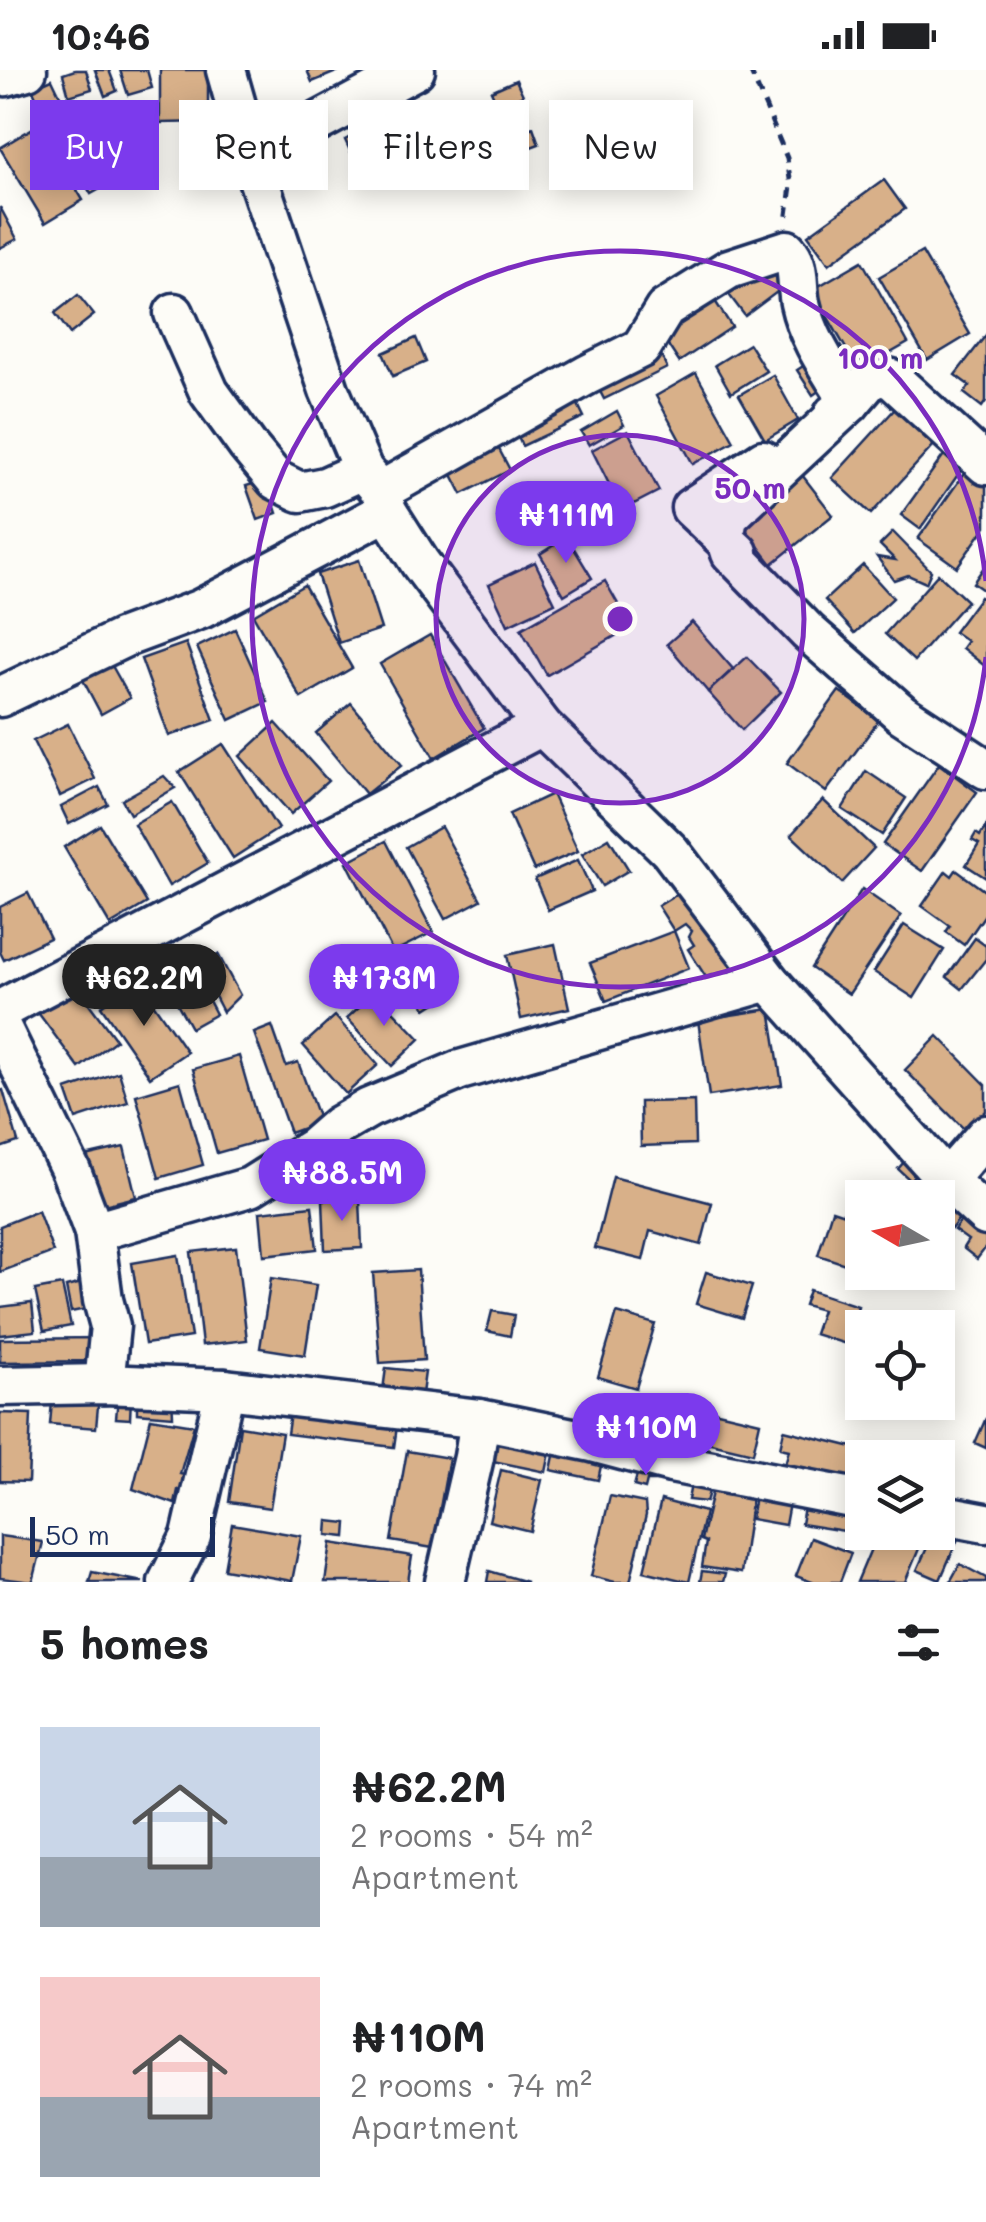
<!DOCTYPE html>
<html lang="en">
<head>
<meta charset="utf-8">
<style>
	:root { --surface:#fff; --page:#f6f6f6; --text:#202124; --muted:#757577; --accent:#7c3aed }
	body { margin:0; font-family:Mali,sans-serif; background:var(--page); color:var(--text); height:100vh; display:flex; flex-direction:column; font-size:38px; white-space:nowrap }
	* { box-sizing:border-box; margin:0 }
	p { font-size:32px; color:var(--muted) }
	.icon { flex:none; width:55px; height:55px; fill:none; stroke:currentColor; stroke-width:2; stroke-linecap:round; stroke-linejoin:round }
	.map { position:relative; height:1512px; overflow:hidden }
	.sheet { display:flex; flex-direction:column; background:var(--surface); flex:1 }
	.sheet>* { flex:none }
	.banner { position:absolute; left:30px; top:30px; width:928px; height:90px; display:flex; gap:20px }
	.needle { width:65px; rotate:279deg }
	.buttons { position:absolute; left:845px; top:1110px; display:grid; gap:20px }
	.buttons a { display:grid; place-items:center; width:110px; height:110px; border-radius:0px; background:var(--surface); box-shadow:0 5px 25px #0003; font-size:50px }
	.scale { position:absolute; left:30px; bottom:25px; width:185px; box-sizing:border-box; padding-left:10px; border:5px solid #1b2f5e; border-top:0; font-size:28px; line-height:35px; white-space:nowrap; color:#1b2f5e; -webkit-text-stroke:8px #fdfcf7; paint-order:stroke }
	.price { position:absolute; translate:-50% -85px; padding:0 22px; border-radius:35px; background:var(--accent); color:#fff; font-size:32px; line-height:65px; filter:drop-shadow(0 2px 5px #0008) }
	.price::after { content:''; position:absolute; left:50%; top:60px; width:30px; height:22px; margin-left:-15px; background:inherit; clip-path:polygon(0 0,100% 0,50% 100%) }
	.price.selected { background:#222; color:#fff }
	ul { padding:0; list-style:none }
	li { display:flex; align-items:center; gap:30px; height:250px; padding:0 40px }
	li span { display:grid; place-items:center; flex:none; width:280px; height:200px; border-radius:0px; color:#555 }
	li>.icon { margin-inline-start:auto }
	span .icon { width:120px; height:120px; fill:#fffc; stroke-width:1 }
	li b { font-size:42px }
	h2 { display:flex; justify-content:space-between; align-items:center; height:120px; padding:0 40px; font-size:42px }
	.tag { padding:0 35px; border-radius:0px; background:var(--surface); box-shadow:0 5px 25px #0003; font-size:35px; line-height:90px }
	.tag.selected { background:var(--accent); color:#fff }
	.status { display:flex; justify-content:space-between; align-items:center; height:70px; padding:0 50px; background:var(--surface); direction:ltr }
	.status svg { height:28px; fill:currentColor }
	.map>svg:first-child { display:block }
	.building { fill:#d8b089; stroke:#1b2f5e; stroke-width:2.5 }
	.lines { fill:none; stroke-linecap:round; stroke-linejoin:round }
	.minor-casing { stroke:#1b2f5e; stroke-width:45 }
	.path { stroke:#1b2f5e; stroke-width:5; stroke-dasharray:10 8; stroke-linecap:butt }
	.minor { stroke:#fdfcf7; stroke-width:38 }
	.ring { fill:none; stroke:#7b2cbf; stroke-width:5 }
	.centre { fill:#7b2cbf; stroke:#fdfcf7; stroke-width:5 }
	.ring-label { font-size:30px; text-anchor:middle; font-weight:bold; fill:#7b2cbf; stroke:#fdfcf7; stroke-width:8; stroke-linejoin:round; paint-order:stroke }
</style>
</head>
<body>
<div class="status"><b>10:46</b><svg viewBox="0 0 49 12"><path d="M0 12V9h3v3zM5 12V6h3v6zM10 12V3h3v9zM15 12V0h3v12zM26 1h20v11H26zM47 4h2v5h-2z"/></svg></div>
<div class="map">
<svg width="986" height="1512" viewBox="0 0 986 1512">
	<rect width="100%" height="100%" fill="#fdfcf7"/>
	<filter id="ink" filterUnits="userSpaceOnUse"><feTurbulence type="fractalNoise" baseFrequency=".01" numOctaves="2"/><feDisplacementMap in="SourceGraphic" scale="20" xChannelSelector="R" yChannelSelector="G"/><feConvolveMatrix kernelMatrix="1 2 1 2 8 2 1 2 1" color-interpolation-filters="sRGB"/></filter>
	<g filter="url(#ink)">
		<!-- building -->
		<g class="building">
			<polygon points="75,0 86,0 92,19 69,26 63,4"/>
			<polygon points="95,0 109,0 117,21 105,26"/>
			<polygon points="120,0 147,0 152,18 128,25"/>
			<polygon points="160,0 208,0 208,52 160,53"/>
			<polygon points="307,0 341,0 312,12"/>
			<polygon points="52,9 62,30 42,40 32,18"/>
			<polygon points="516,10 523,25 498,36 491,21"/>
			<polygon points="86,30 127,104 91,124 50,51"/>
			<polygon points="120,32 129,49 112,58 103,42"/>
			<polygon points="405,35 414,53 388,66 379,48"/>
			<polygon points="38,55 83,130 45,153 0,78"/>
			<polygon points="533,57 539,74 523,80 517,64"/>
			<polygon points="365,59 375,78 354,89 345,70"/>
			<polygon points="884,110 905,139 829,194 808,165"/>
			<polygon points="0,137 17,169 0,178"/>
			<polygon points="922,182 970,264 927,290 879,207"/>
			<polygon points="770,183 801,204 745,246 724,218"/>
			<polygon points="862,191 908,273 859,301 812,220"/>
			<polygon points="78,225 94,245 70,264 55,243"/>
			<polygon points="715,231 732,257 679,292 662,266"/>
			<polygon points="986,265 986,331 982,337 964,323 970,316 955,305"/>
			<polygon points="416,268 426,292 393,306 383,283"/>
			<polygon points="655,273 667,298 604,329 591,304"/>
			<polygon points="749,274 766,301 731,323 715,295"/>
			<polygon points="826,281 842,305 813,325 797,300"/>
			<polygon points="696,303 734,371 693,394 656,326"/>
			<polygon points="773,305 798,350 765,370 739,325"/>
			<polygon points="569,316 584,347 522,376 508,344"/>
			<polygon points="905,328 944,364 871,444 832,408"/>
			<polygon points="617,341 624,355 589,375 581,362"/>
			<polygon points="628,361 659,421 622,440 592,380"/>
			<polygon points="491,364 510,400 462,424 444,389"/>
			<polygon points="946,382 964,396 920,459 901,445"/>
			<polygon points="970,395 986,406 986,456 957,497 918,469"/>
			<polygon points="799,401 833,445 772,494 738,450"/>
			<polygon points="266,410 277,443 258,450 246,416"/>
			<polygon points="539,416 557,450 522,468 504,434"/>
			<polygon points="893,462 931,501 926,513 908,505 894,510 877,487 895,490 880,475"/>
			<polygon points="567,467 592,508 564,525 540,484"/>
			<polygon points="359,490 381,559 339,573 317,504"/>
			<polygon points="535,492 555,533 508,555 489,514"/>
			<polygon points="986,494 986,522 973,513"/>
			<polygon points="863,495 893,528 855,563 825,530"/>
			<polygon points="938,504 967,531 914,591 885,564"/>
			<polygon points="605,511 631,557 547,605 521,559"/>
			<polygon points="304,515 352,598 301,628 253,545"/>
			<polygon points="980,527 986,531 986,597 962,578 967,571 954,562"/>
			<polygon points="692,552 733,599 708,622 667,574"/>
			<polygon points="235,559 268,632 230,650 197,577"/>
			<polygon points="430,565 484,658 434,688 380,594"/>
			<polygon points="186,573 214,650 169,666 141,589"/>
			<polygon points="747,587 781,622 742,660 708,622"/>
			<polygon points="111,594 130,628 101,644 83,610"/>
			<polygon points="839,621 879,650 826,722 787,693"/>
			<polygon points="351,633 402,695 366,724 316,663"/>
			<polygon points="276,653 328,711 291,744 240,686"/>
			<polygon points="68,654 95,709 60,726 33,671"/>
			<polygon points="223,674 278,759 233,788 179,702"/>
			<polygon points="939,694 977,722 922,801 883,774"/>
			<polygon points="866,701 906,728 882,765 842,739"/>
			<polygon points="164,706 175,718 130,744 122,730"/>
			<polygon points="99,717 108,734 69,754 61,737"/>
			<polygon points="552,724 578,781 534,800 509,744"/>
			<polygon points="823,730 874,778 842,813 791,765"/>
			<polygon points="172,732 208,793 169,816 134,754"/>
			<polygon points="100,755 147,833 110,855 64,777"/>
			<polygon points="986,756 986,808 966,795 979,774 972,770 976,763 980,766"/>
			<polygon points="441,757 481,830 445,849 406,777"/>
			<polygon points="609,768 629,800 602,816 582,784"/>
			<polygon points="386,771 433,862 393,882 347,792"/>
			<polygon points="578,790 592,821 548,840 535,809"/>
			<polygon points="956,800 986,822 986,843 964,875 946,862 950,856 922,836 946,801 952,806"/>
			<polygon points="862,819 901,846 849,924 811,898"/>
			<polygon points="684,820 739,909 716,923 688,879 694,875 689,867 692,861 685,854 674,861 658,836"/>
			<polygon points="28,823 50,868 4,890 0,882 0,837"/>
			<polygon points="904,855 944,880 914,928 874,902"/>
			<polygon points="674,861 689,898 606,931 590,893"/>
			<polygon points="975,868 986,876 986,889 962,919 947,907"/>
			<polygon points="555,874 569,938 521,949 507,885"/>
			<polygon points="423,879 451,923 426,939 398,895"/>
			<polygon points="218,884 240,925 223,942 199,895"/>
			<polygon points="188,891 216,944 191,958 162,906"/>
			<polygon points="137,910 187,982 150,1007 101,936"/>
			<polygon points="76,916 116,970 79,998 39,944"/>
			<polygon points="375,922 420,969 392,996 347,948"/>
			<polygon points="770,939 782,1015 709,1026 698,950"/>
			<polygon points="335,946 378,995 346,1024 303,975"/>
			<polygon points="272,956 286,996 298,992 320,1052 290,1063 254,963"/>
			<polygon points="938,966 986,1015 986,1041 966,1061 905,1000"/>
			<polygon points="239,986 263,1070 217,1083 193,999"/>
			<polygon points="119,1002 128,1032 76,1049 66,1020"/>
			<polygon points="180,1012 203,1095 159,1108 136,1025"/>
			<polygon points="3,1020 18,1072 0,1078 0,1021"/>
			<polygon points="694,1031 695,1074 641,1076 640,1032"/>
			<polygon points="124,1077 136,1127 96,1137 85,1086"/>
			<polygon points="910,1085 922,1096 910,1110 898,1099"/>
			<polygon points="613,1107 712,1133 701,1175 650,1161 643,1190 595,1178"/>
			<polygon points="360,1129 362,1178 325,1180 323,1130"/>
			<polygon points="955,1129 967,1138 951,1159 939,1149"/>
			<polygon points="312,1136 317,1179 264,1185 260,1142"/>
			<polygon points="832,1140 862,1150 862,1160 851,1196 818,1185"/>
			<polygon points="38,1141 53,1182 0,1202 0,1156"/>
			<polygon points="965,1145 986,1160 986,1177 977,1189 963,1178 968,1170 954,1160"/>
			<polygon points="236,1177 247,1270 202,1275 191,1182"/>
			<polygon points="178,1185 191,1267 145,1274 132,1193"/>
			<polygon points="418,1200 424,1290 380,1293 373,1203"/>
			<polygon points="706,1202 752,1216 742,1248 696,1234"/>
			<polygon points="89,1207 95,1237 71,1242 66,1217 78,1214 79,1209"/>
			<polygon points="271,1208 316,1215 305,1285 260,1278"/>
			<polygon points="62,1215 71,1256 44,1261 35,1220"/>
			<polygon points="809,1220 858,1236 846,1274 814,1264 822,1240 804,1235"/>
			<polygon points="32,1233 35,1261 0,1265 0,1237"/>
			<polygon points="492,1241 514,1245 510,1266 487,1261"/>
			<polygon points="617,1243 655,1254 636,1318 598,1307"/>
			<polygon points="101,1268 102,1291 0,1292 0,1269"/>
			<polygon points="386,1298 425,1302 422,1324 383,1320"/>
			<polygon points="53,1321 99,1325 96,1358 50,1354"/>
			<polygon points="137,1326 172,1327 173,1346 137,1343"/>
			<polygon points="642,1327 653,1330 654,1327 760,1352 753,1383 681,1366 662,1370 633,1363"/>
			<polygon points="118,1328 131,1328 130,1349 116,1348"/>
			<polygon points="0,1343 31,1344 28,1412 0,1411"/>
			<polygon points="290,1343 397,1356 394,1377 287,1364"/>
			<polygon points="151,1348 194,1355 180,1404 195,1407 193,1424 178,1420 175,1434 133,1419"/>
			<polygon points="986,1348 986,1378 975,1373"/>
			<polygon points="240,1356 282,1363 270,1438 229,1432"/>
			<polygon points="784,1360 881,1384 880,1388 862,1388 862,1414 785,1394 789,1380 780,1378"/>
			<polygon points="497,1372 550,1383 546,1402 493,1391"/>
			<polygon points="407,1381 449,1388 433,1478 391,1471"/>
			<polygon points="555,1381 602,1391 598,1410 551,1400"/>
			<polygon points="639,1398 661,1404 659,1411 647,1411 645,1419 634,1416"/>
			<polygon points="501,1400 542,1410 530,1461 489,1451"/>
			<polygon points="692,1409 712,1411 706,1432 688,1430"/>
			<polygon points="713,1418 752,1426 741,1503 702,1497 706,1472 701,1470"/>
			<polygon points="756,1421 790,1428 785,1455 751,1449"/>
			<polygon points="610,1426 645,1433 646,1445 630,1512 615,1512 591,1506"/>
			<polygon points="661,1430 705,1442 689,1512 644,1501"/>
			<polygon points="805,1431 862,1441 863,1464 801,1454"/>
			<polygon points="328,1451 347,1453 346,1467 327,1465"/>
			<polygon points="232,1454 301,1466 292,1511 224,1499"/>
			<polygon points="878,1462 894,1462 921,1474 905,1512 857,1512"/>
			<polygon points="934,1462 960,1464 940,1510 917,1500"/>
			<polygon points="0,1466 43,1472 33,1512 0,1508"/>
			<polygon points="811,1468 851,1483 840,1512 812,1512 796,1506"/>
			<polygon points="331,1473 412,1486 408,1512 325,1512"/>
			<polygon points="960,1494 986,1508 986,1512 950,1512"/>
			<polygon points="489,1501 527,1512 487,1512"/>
			<polygon points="702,1501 725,1504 723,1512 700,1512"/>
			<polygon points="92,1502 143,1512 89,1512"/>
		</g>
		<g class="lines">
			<defs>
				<g id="minor">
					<polyline points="0,0 6,6 27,0"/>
					<polyline points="226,0 251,88 329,320 363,400 381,421 387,441 420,493 542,656 670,781 769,911 947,1110 986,1146"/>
					<polyline points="251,88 415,0"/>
					<polyline points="174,243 209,322 248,376 276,410 300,422 325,417 363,400"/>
					<polyline points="834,344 850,333 874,305 892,309 986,395"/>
					<path d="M381,421L587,305L641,278L665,239L729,199L787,180C801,195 796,215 800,233C808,270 831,301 850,333L728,447L725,464L731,483L808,562L902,644L986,699"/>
					<polyline points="738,482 691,438 763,390"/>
					<polyline points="0,627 123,568 201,539 387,441"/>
					<polyline points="0,940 542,656"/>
					<polyline points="0,955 71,1101 94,1162 103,1230 110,1256 104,1314"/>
					<polyline points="947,1110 986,1065"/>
					<polyline points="94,1162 250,1117 314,1077 338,1056 369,1038 460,1000 769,911"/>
					<polyline points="0,1316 104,1314 225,1319 480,1349 592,1372 671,1393 862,1430"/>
					<polyline points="938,1444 986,1453"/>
					<polyline points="168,1512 191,1466 225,1319"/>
					<polyline points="445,1512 474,1387 480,1349"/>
				</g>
			</defs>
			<!-- minor casing -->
			<use href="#minor" class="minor-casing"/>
			<!-- path -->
			<polyline class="path" points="750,0 787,88 791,116 786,152"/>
			<!-- minor -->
			<use href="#minor" class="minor"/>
		</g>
	</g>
	<!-- distance rings -->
	<circle cx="620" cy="549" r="184" fill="#7b2cbf" fill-opacity=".12"/>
	<g class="ring">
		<circle cx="620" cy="549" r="184"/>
		<path d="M986 587A368 368 0 1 1 986 511"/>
	</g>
	<circle cx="620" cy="549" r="15" class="centre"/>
	<g class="ring-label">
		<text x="880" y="299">100 m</text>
		<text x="750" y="429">50 m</text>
	</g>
</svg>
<div class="buttons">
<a><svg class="needle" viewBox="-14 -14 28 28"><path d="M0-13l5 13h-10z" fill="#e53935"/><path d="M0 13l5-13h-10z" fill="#757577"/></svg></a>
<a><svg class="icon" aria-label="locate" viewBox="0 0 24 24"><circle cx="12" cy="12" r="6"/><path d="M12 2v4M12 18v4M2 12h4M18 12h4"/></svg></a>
<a><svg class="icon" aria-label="layers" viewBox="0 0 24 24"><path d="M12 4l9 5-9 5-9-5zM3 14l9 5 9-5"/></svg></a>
</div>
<div class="scale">50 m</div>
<b class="price" style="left:566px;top:496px">₦111M</b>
<b class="price selected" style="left:144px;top:959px">₦62.2M</b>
<b class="price" style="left:384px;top:959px">₦173M</b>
<b class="price" style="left:342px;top:1154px">₦88.5M</b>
<b class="price" style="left:646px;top:1408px">₦110M</b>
<div class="banner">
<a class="tag selected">Buy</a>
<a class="tag">Rent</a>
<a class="tag">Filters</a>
<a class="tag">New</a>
</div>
</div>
<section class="sheet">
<h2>5 homes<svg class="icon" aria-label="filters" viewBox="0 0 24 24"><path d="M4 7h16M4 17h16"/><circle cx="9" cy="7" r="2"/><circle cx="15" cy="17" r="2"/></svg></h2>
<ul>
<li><span style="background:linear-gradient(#c9d6e8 65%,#9aa5b1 0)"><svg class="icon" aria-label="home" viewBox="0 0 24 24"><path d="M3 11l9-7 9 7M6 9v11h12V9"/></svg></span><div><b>₦62.2M</b><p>2 rooms · 54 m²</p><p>Apartment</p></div></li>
<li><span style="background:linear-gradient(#f6c9c9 60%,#9aa5b1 0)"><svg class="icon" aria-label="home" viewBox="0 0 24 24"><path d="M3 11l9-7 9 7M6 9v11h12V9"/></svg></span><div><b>₦110M</b><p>2 rooms · 74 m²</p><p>Apartment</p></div></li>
</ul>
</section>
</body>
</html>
